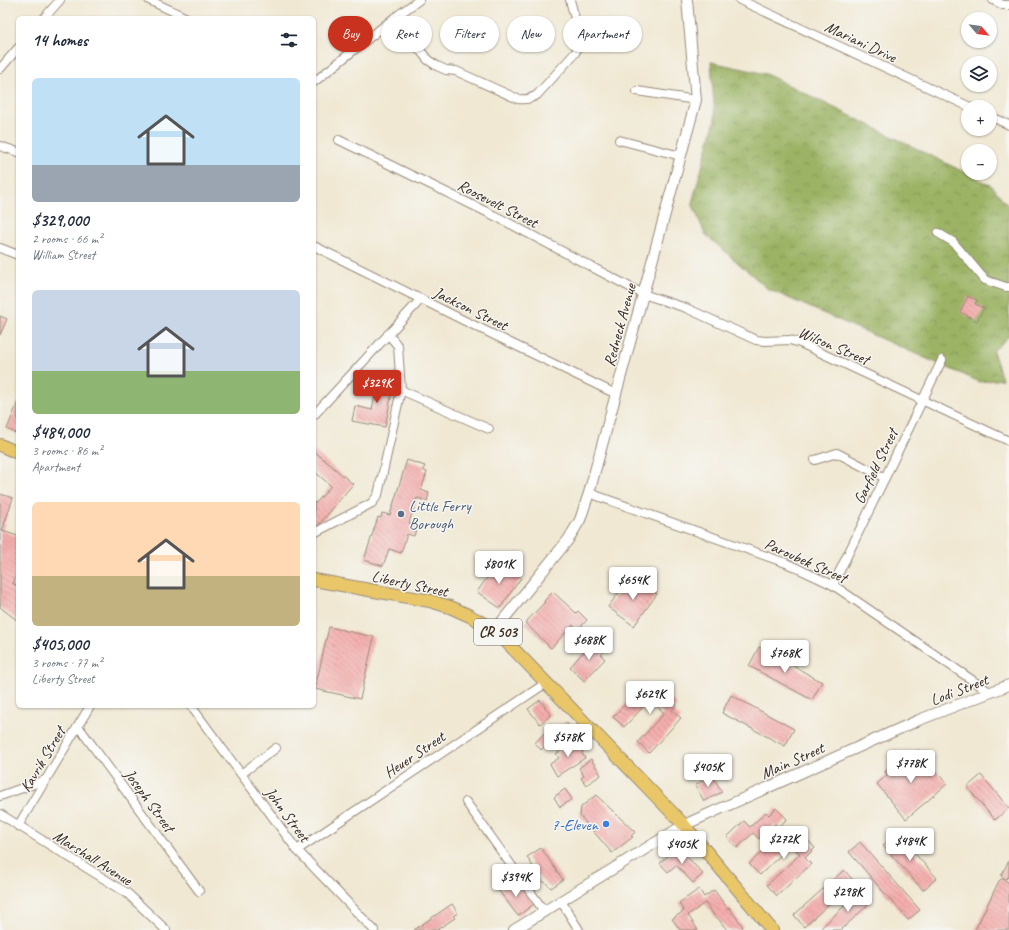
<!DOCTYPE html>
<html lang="en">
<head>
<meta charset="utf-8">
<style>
	:root { --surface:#fff; --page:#f6f6f7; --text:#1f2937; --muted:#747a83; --accent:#c8321e }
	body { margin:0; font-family:Caveat,sans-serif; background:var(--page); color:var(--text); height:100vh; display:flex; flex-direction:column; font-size:15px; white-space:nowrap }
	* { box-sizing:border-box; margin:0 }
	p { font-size:13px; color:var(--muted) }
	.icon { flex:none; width:22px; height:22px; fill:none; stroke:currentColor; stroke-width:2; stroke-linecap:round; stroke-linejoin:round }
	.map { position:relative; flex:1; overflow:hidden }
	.side { position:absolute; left:16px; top:16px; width:300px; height:692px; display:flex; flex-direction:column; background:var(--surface); border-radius:6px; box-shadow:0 1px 3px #0004 }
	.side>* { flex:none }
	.banner { position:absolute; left:328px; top:16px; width:380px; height:36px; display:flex; gap:8px }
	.needle { width:26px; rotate:119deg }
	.controls { position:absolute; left:961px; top:12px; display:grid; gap:8px }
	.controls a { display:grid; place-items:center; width:36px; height:36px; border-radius:50%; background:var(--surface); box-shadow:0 1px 3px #0004; font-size:20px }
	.price { position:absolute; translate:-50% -34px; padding:0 9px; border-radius:4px; background:#fff; color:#222; font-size:13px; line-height:26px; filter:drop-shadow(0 1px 2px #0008) }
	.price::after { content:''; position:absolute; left:50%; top:24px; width:12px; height:9px; margin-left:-6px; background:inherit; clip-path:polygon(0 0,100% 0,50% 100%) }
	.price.current { background:var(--accent); color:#fff }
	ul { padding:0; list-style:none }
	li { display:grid; align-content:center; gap:8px; height:212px; padding:0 16px }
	li span { display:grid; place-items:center; height:124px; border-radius:6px; color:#555 }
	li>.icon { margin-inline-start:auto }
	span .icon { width:72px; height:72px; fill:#fffc; stroke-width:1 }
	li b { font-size:17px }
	h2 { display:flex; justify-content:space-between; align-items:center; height:48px; padding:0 16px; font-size:17px }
	.tag { padding:0 14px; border-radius:18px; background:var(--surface); box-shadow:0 1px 3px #0004; font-size:14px; line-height:36px }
	.tag.current { background:var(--accent); color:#fff }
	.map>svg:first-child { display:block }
	.forest { fill:url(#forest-crowns); stroke:#6c6e42 }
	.building { fill:url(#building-back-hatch) }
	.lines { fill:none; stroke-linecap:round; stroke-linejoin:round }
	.minor-casing { stroke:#968978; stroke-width:10 }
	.tertiary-casing { stroke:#968978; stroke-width:12 }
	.primary-casing { stroke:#968978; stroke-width:14 }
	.minor { stroke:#fff; stroke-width:8 }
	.tertiary { stroke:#fff; stroke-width:10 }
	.primary { stroke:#e9c769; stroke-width:12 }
	.service-dot { fill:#5c6f8a; stroke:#f6f6f2; stroke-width:1.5 }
	.shop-dot { fill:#3f7fe0; stroke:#f6f6f2; stroke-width:1.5 }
	.labels { text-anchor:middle; stroke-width:3; stroke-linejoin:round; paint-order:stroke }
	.shield { fill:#f6f6f2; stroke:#73675e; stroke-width:1 }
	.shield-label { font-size:15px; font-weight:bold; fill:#3b2a1e }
	.street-label { font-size:16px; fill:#3b2a1e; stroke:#f6f6f2 }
	.service-label { font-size:16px; fill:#4e5e75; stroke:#f6f6f2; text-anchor:start }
	.shop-label { font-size:16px; fill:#366cbe; stroke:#f6f6f2; text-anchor:end }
</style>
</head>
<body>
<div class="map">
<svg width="1009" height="930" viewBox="0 0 1009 930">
	<defs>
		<pattern id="forest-crowns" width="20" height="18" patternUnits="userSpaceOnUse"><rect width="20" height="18" fill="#9cb365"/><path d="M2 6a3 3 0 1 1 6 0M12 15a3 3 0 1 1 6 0" fill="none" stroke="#809253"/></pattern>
		<pattern id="building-back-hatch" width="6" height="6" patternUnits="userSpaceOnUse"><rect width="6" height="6" fill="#f4aead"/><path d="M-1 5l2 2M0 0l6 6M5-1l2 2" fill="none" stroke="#c78e8c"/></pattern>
	</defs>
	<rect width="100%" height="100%" fill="#f6f6f2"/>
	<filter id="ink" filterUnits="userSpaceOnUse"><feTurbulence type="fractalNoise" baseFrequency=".025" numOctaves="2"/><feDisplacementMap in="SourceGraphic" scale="8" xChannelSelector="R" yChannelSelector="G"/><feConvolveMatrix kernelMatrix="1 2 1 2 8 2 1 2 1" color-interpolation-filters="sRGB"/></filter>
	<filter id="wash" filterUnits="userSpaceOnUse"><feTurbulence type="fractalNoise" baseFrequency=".012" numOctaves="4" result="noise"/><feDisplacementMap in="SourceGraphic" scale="16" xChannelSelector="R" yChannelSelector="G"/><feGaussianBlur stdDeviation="0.9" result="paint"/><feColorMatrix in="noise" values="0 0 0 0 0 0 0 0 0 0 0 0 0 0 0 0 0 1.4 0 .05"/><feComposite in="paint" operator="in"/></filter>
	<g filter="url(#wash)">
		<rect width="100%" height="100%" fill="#f0e8d3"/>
		<!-- forest -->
		<polygon class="forest" points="711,62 766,74 992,186 1009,207 1009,337 1008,337 993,351 1002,379 980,382 768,289 705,234 692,203 715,120"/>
		<g id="blocks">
			<!-- building -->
			<g class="building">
				<polygon points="968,296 977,300 975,304 984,308 977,321 960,312"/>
				<polygon points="0,316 7,319 0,335"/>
				<polygon points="379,375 395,378 385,427 352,421 355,406 372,410"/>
				<polygon points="18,402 18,434 7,429"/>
				<polygon points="314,451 353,484 318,526 314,523 314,502 316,503 331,486 314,471"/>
				<polygon points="407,460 425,466 423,470 427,472 421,490 429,493 427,501 417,498 409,523 417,526 414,536 407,534 401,553 389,549 383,566 364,560 378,517 381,518 382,513 390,515"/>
				<polygon points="0,494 13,498 2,531 18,536 18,569 13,584 18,585 18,621 0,607 1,602 0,602"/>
				<polygon points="498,562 521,578 500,608 477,592"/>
				<polygon points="631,576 657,594 634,626 608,607"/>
				<polygon points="553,592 576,613 578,611 587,620 578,630 573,625 551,648 525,623 545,602 544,601"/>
				<polygon points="329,627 374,637 360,699 315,689"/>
				<polygon points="605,640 610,645 601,655 605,659 584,681 570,667 588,647 593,652"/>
				<polygon points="759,647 822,682 812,700 749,666"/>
				<polygon points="645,683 656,693 660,688 677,705 672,710 681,718 649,753 638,742 664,713 650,700 624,727 613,717"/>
				<polygon points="731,695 794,729 785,746 722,713"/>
				<polygon points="540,700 551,715 540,724 528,709"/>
				<polygon points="566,722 573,730 553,750 547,744 541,750 535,743 544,733 549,738"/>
				<polygon points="576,741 583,752 582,753 585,758 557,776 550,764 559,758 556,754"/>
				<polygon points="918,750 947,784 906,819 877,784 887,775 885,772 896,763 899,767"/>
				<polygon points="591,759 601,775 586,785 581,778 584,776 579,768"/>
				<polygon points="712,775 722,792 704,801 695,785"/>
				<polygon points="981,775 1009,808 995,820 967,787"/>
				<polygon points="565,789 572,799 560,807 554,797"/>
				<polygon points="596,795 635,832 631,836 633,837 612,853 580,816 581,807"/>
				<polygon points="776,808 787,819 778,827 775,824 759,839 753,833 737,848 727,837 744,821 750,827 766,812 769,815"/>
				<polygon points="783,832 791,841 800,832 815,848 805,858 811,864 777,896 767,885 800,854 791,845 760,875 749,864"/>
				<polygon points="897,834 937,878 923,890 883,846"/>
				<polygon points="860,842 920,910 908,920 849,852"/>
				<polygon points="678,847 703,874 693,883 676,865 668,872 660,863"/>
				<polygon points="541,848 563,880 551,888 546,883 542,881 527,857"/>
				<polygon points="1009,860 1009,876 1006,879 1001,876"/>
				<polygon points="844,870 854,881 804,927 794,915"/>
				<polygon points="515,879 534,904 518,916 499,891"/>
				<polygon points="1001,879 1003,879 1009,883 1009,930 975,930 999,881"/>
				<polygon points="699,889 704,897 714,890 728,909 729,907 743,927 739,930 727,930 717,917 716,918 705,903 688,915 698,930 680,930 672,919 684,911 679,903"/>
				<polygon points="861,890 871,902 841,930 819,930"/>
				<polygon points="452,904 458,913 453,916 455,918 438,929 439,930 414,930"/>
			</g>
		</g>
	</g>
	<g filter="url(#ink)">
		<use href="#blocks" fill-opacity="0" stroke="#968978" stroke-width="1"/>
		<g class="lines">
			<defs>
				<g id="minor">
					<polyline points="149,0 187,18"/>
					<polyline points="740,0 970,107"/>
					<polyline points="993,0 1003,5 1009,5"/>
					<polyline points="44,18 60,0"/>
					<path d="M394,18L428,60L437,66L446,70L456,71L518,99C526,100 531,99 537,95L575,53L579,45L580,37L570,0"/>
					<polyline points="0,69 18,48"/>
					<polyline points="314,82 394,18 419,0"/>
					<polyline points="637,91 696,100"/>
					<polyline points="990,116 1009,125"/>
					<polyline points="339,140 501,219 643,294 686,308 756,340 765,341 790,340 800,343 1009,441"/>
					<polyline points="619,140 681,156"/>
					<polyline points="0,146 18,152"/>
					<polyline points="938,233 953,242 985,280 1006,287 1009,287"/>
					<polyline points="314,246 465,321 616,394"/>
					<polyline points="0,248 18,255"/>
					<polyline points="388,334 398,346 401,390 489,429"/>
					<polyline points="314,415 421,299"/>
					<polyline points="815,460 837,453 885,478"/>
					<polyline points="589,493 786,563 833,585 991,693"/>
					<polyline points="314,533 372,503 378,495 401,390"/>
					<polyline points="833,585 942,360"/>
					<polyline points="191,706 297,850 374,930"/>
					<polyline points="78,726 199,891"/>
					<polyline points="241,774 276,748"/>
					<polyline points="0,796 45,780"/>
					<polyline points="466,802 544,911"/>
					<polyline points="0,814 127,893 166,930"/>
					<polyline points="18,826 90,706"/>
					<polyline points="297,850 546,683"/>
					<polyline points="561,901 579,930"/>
				</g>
				<g id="tertiary">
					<polyline points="495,630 568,540 580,520 589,493 696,100 687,0"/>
					<polyline points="514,930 684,825 919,720 1009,685"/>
				</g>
				<g id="primary">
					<polyline points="0,445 18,453"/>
					<polyline points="314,580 430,601 450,607 470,616 495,630 684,825 772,930"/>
				</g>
			</defs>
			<!-- minor casing -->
			<use href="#minor" class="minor-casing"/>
			<!-- tertiary casing -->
			<use href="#tertiary" class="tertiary-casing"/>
			<!-- primary casing -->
			<use href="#primary" class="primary-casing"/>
			<!-- minor -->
			<use href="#minor" class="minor"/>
			<!-- tertiary -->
			<use href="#tertiary" class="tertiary"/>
			<!-- primary -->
			<use href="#primary" class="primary"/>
		</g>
	</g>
	<!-- markers -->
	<circle class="service-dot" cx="401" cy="514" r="4"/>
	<circle class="shop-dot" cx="606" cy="824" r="4"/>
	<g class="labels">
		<!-- shield labels -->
		<rect class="shield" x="474" y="619" width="48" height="26" rx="3"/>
		<g class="shield-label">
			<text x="498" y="637">CR 503</text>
		</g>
		<!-- street labels -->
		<g class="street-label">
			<text transform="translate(861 41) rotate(25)" y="6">Mariani Drive</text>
			<text transform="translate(498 203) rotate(27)" y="6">Roosevelt Street</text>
			<text transform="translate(471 308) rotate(26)" y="6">Jackson Street</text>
			<text transform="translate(619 325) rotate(-75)" y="6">Redneck Avenue</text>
			<text transform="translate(834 345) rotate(23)" y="6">Wilson Street</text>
			<text transform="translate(875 466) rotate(-64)" y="6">Garfield Street</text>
			<text transform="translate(806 560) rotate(24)" y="6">Paroubek Street</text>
			<text transform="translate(410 583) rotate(12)" y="6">Liberty Street</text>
			<text transform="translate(959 689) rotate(-21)" y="6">Lodi Street</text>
			<text transform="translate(414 754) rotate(-34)" y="6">Heuer Street</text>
			<text transform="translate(42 759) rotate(-59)" y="6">Kavrik Street</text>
			<text transform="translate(792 760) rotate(-24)" y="6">Main Street</text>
			<text transform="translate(150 800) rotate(54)" y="6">Joseph Street</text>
			<text transform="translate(288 814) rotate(53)" y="6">John Street</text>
			<text transform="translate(93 857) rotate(32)" y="6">Marshall Avenue</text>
		</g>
		<!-- service labels -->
		<g class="service-label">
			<text x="409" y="511">Little Ferry<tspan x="409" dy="18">Borough</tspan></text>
		</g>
		<!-- shop labels -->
		<g class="shop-label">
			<text x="598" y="830">7-Eleven</text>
		</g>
	</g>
</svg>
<div class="controls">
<a><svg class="needle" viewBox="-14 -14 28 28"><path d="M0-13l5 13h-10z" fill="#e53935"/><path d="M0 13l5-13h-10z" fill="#747a83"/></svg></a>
<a><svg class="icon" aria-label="layers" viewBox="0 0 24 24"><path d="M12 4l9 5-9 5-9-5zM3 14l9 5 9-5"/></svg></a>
<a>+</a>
<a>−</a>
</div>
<b class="price current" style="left:377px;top:404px">$329K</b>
<b class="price" style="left:499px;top:585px">$801K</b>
<b class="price" style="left:633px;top:601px">$654K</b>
<b class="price" style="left:589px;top:661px">$688K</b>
<b class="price" style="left:785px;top:674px">$768K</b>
<b class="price" style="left:650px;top:715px">$629K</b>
<b class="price" style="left:568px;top:758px">$578K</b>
<b class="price" style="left:911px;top:784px">$778K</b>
<b class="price" style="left:708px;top:788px">$405K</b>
<b class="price" style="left:784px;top:860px">$272K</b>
<b class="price" style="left:910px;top:862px">$484K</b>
<b class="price" style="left:682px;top:865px">$405K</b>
<b class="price" style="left:516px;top:898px">$394K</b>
<b class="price" style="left:848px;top:913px">$298K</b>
<div class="banner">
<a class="tag current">Buy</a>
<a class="tag">Rent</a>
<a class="tag">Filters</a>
<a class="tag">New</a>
<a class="tag">Apartment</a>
</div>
<section class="side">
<h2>14 homes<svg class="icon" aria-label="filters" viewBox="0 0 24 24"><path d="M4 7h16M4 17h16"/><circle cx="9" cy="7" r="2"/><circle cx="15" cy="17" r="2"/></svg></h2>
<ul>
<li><span style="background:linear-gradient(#bfe0f5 70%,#9aa5b1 0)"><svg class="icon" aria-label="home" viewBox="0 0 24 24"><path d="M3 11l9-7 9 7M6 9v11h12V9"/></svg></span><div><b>$329,000</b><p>2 rooms · 66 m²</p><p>William Street</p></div></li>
<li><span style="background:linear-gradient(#c9d6e8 65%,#8fb573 0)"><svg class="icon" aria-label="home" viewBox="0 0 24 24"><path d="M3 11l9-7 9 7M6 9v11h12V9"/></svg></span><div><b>$484,000</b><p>3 rooms · 86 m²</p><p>Apartment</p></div></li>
<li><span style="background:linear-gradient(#ffd9b3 60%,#c2b280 0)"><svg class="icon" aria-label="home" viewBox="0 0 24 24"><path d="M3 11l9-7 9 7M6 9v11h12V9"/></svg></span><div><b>$405,000</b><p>3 rooms · 77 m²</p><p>Liberty Street</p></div></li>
</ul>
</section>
</div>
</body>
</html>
